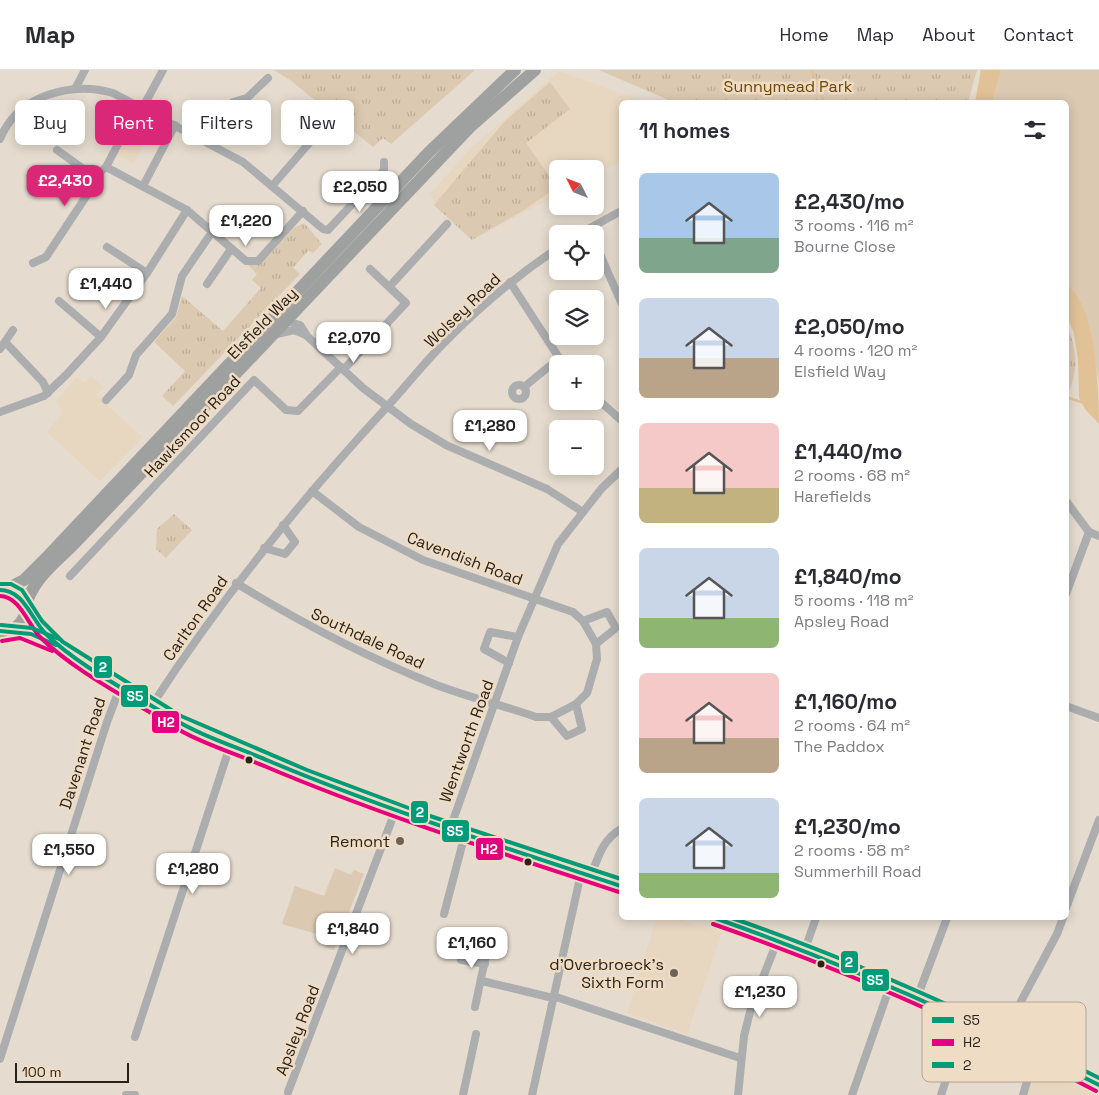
<!DOCTYPE html>
<html lang="en">
<head>
<meta charset="utf-8">
<style>
	:root { --surface:#fff; --page:#f7f7f7; --text:#2b2b33; --muted:#7c7c81; --line:#e1e1e2; --accent:#db2777 }
	body { margin:0; font-family:"Space Grotesk",sans-serif; background:var(--page); color:var(--text); height:100vh; display:flex; flex-direction:column; font-size:19px; white-space:nowrap }
	* { box-sizing:border-box; margin:0 }
	p { font-size:16px; color:var(--muted) }
	.icon { flex:none; width:28px; height:28px; fill:none; stroke:currentColor; stroke-width:2; stroke-linecap:round; stroke-linejoin:round }
	.map { position:relative; flex:1; overflow:hidden }
	.panel { position:absolute; left:619px; top:30px; width:450px; height:820px; display:flex; flex-direction:column; background:var(--surface); border-radius:8px; box-shadow:0 2px 12px #0003 }
	.panel>* { flex:none }
	.guide { position:absolute; left:15px; top:30px; width:475px; height:45px; display:flex; gap:10px }
	.needle { width:32px; rotate:312deg }
	.tools { position:absolute; left:549px; top:90px; display:grid; gap:10px }
	.tools a { display:grid; place-items:center; width:55px; height:55px; border-radius:8px; background:var(--surface); box-shadow:0 2px 12px #0003; font-size:25px }
	.scale { position:absolute; left:15px; bottom:12px; width:114px; box-sizing:border-box; padding-left:5px; border:2px solid #292219; border-top:0; font-size:14px; line-height:18px; white-space:nowrap; color:#292219; -webkit-text-stroke:4px #efdcc4; paint-order:stroke }
	.price { position:absolute; translate:-50% -42px; padding:0 11px; border-radius:10px; background:#fff; color:#222; font-size:16px; line-height:32px; filter:drop-shadow(0 1px 2px #0008) }
	.price::after { content:''; position:absolute; left:50%; top:30px; width:15px; height:11px; margin-left:-8px; background:inherit; clip-path:polygon(0 0,100% 0,50% 100%) }
	.price.current { background:var(--accent); color:#fff }
	ul { padding:0; list-style:none }
	li { display:flex; align-items:center; gap:15px; height:125px; padding:0 20px }
	li span { display:grid; place-items:center; flex:none; width:140px; height:100px; border-radius:8px; color:#555 }
	li>.icon { margin-inline-start:auto }
	span .icon { width:60px; height:60px; fill:#fffc; stroke-width:1 }
	li b { font-size:21px }
	h2 { display:flex; justify-content:space-between; align-items:center; height:60px; padding:0 20px; font-size:21px }
	.chip { padding:0 18px; border-radius:8px; background:var(--surface); box-shadow:0 2px 12px #0003; font-size:18px; line-height:45px }
	.chip.current { background:var(--accent); color:#fff }
	header { display:flex; align-items:center; gap:30px; box-sizing:border-box; height:70px; padding:0 25px; background:var(--surface); border-bottom:1px solid var(--line) }
	header strong { font-size:24px }
	nav { display:flex; gap:28px; margin-inline-start:auto; font-size:18px }
	.map>svg:first-child { display:block }
	.built { fill:#e8d7c0 }
	.grass { fill:#dcc9b1 }
	.park { fill:url(#park-tufts) }
	.water { fill:#e1c297 }
	.lines { fill:none; stroke-linecap:round; stroke-linejoin:round }
	.stream { stroke:#e1c297; stroke-width:2.5 }
	.minor { stroke:#acadae; stroke-width:8 }
	.major { stroke:#a5a5a5; stroke-width:10 }
	.highway { stroke:#9fa0a0; stroke-width:12 }
	.bus-1-casing { stroke:#efdcc4; stroke-width:8 }
	.bus-2-casing { stroke:#efdcc4; stroke-width:8 }
	.bus-3-casing { stroke:#efdcc4; stroke-width:8 }
	.bus-1 { stroke:#009b79; stroke-width:4 }
	.bus-2 { stroke:#e5007d; stroke-width:4 }
	.bus-3 { stroke:#009b79; stroke-width:4 }
	.bus-dot { fill:#292219; stroke:#efdcc4; stroke-width:2 }
	.poi-dot { fill:#6b6358; stroke:#efdcc4; stroke-width:2 }
	.labels { text-anchor:middle; stroke-width:5; stroke-linejoin:round; paint-order:stroke }
	.park-label { font-size:16px; fill:#6d4600; stroke:#efdcc4 }
	.street-label { font-size:16px; fill:#292219; stroke:#efdcc4 }
	.poi-label { font-size:16px; fill:#292219; stroke:#efdcc4; text-anchor:end }
	.key { fill:#efdcc4; stroke:#b4a491; stroke-width:1 }
	.key-label { font-size:14px; fill:#292219 }
	.line-badge { stroke:#efdcc4; stroke-width:2 }
	.badge-label { font-size:14px; text-anchor:middle; font-weight:bold; fill:#fff }
</style>
</head>
<body>
<header>
<strong>Map</strong>
<nav><a>Home</a><a>Map</a><a>About</a><a>Contact</a></nav>
</header>
<div class="map">
<svg width="1099" height="1025" viewBox="0 0 1099 1025">
	<defs>
		<pattern id="park-tufts" width="24" height="20" patternUnits="userSpaceOnUse" patternTransform="scale(1.25)"><rect width="24" height="20" fill="#dcc9b1"/><path d="M3 7l-1-3M5 7V3M7 7l1-3M15 17l-1-3M17 17v-4M19 17l1-3" fill="none" stroke="#bdac98"/></pattern>
	</defs>
	<rect width="100%" height="100%" fill="#e5dbce"/>
	<!-- built -->
	<g class="built">
		<polygon points="559,1 645,32 621,32 621,91 595,105 595,99 558,99 557,125 472,170 434,135 434,130 430,124 469,80"/>
		<polygon points="138,41 156,50 134,93 117,85"/>
		<polygon points="91,306 103,317 96,325 142,367 100,411 47,362 63,343 56,331 77,307 84,313"/>
		<polygon points="657,848 676,848 722,863 687,964 627,943"/>
		<polygon points="1037,990 1099,1025 1026,1025"/>
	</g>
	<!-- grass -->
	<g class="grass">
		<polygon points="1001,0 1099,0 1099,313 1089,257 1079,230 1066,210 1066,32 992,32"/>
		<polygon points="335,798 351,805 354,800 364,804 334,880 325,877 327,867 282,854 295,816 324,826"/>
	</g>
	<!-- park -->
	<g class="park">
		<polygon points="274,0 475,0 391,74 383,68 373,77 290,10"/>
		<polygon points="599,0 977,0 968,32 673,32"/>
		<polygon points="550,12 570,39 526,73 557,117 524,140 472,170 434,135 504,52"/>
		<polygon points="304,153 322,174 313,183 309,180 293,198 300,204 173,336 162,326 185,301 154,272 176,247 182,226 223,261 261,218 252,210 257,204 248,195 262,192 295,157"/>
		<path d="M1066,255C1077,275 1079,304 1068,322Z"/>
		<polygon points="174,444 192,460 166,488 156,479 157,459"/>
	</g>
	<!-- water -->
	<g class="water">
		<polygon points="981,0 1001,0 992,32 975,32"/>
		<path d="M1066,210C1070,217 1075,223 1079,229C1096,259 1099,320 1099,354L1085,339L1079,328L1078,290L1074,263L1066,245Z"/>
	</g>
	<g class="lines">
		<!-- stream -->
		<g class="stream">
			<polyline points="812,0 824,32"/>
			<polyline points="1066,327 1084,333"/>
		</g>
		<!-- minor -->
		<g class="minor">
			<polyline points="76,17 85,0"/>
			<polyline points="138,36 106,97 187,140 246,191 258,191 303,141"/>
			<polyline points="142,39 163,0"/>
			<path d="M0,69C18,25 71,11 113,23L243,92L323,159L328,160L384,100V92"/>
			<polyline points="204,70 220,43 233,32 247,28 268,8"/>
			<polyline points="57,80 89,103 98,104"/>
			<polyline points="143,116 175,55"/>
			<polyline points="272,116 325,55"/>
			<polyline points="579,164 621,141"/>
			<polyline points="595,173 621,232"/>
			<polyline points="107,177 147,203"/>
			<polyline points="33,193 46,187 95,113 98,104 106,97"/>
			<polyline points="510,212 563,294"/>
			<polyline points="207,214 231,179"/>
			<polyline points="389,217 447,154"/>
			<polyline points="59,231 101,267"/>
			<polyline points="283,250 300,255 307,266 363,318 411,354 446,375 547,419 583,442"/>
			<polyline points="277,264 294,260 306,265"/>
			<polyline points="6,273 43,312 48,323"/>
			<polyline points="0,279 13,260"/>
			<polyline points="344,299 406,233 370,199"/>
			<circle cx="519" cy="322" r="7"/>
			<polyline points="524,317 558,289"/>
			<polyline points="595,327 621,350"/>
			<polyline points="106,330 129,305 136,285 172,244 182,206 212,162"/>
			<polyline points="0,342 44,326 66,305 101,267 147,203 187,140"/>
			<polyline points="1066,431 1089,462 1099,466"/>
			<polyline points="264,478 285,484 295,472 283,455"/>
			<polyline points="70,506 254,310 286,340 298,341 341,297"/>
			<path d="M236,513C300,552 364,586 434,614C467,627 502,635 536,647H551L576,634L587,623L597,589L596,574L583,551L573,542L423,490L359,457L312,421"/>
			<polyline points="1066,524 1089,462"/>
			<polyline points="583,551 607,542 616,558 596,574"/>
			<polyline points="509,593 484,579 490,562 518,567"/>
			<path d="M152,635C221,529 300,431 386,338C408,314 427,289 450,267C483,234 519,204 558,178"/>
			<polyline points="1066,636 1099,648"/>
			<polyline points="551,647 567,666 582,659 576,634"/>
			<polyline points="450,759 518,567 558,474 602,418 621,400"/>
			<path d="M591,806C598,787 603,769 621,759"/>
			<polyline points="1066,838 1099,750"/>
			<polyline points="444,844 465,764"/>
			<polyline points="805,879 816,848"/>
			<polyline points="461,890 485,894"/>
			<polyline points="482,911 553,928"/>
			<polyline points="553,926 740,988"/>
			<polyline points="917,928 947,848"/>
			<polyline points="475,937 490,866"/>
			<polyline points="1003,965 1057,864 1063,848"/>
			<polyline points="135,967 230,676"/>
			<polyline points="0,989 107,652 121,615"/>
			<polyline points="288,1022 396,739"/>
			<polyline points="126,1025 135,1025"/>
			<polyline points="463,1025 476,964"/>
			<polyline points="532,1025 581,803"/>
			<polyline points="738,1025 744,966 751,938 778,869"/>
			<polyline points="852,1025 890,916"/>
			<polyline points="941,1025 966,949"/>
			<polyline points="1023,1025 1036,982"/>
		</g>
		<!-- major -->
		<g class="major">
			<polyline points="26,540 37,555 53,571"/>
			<polyline points="9,562 31,564 59,577 178,652 230,676 428,752 621,816"/>
			<path d="M715,848C847,893 976,950 1099,1015"/>
		</g>
		<!-- highway -->
		<g class="highway">
			<polyline points="4,520 24,510 46,488 429,82 515,0"/>
			<path d="M25,538C32,510 53,495 73,475L470,57L535,0"/>
			<path d="M0,561C13,563 24,553 26,540C22,527 15,520 2,520"/>
		</g>
		<defs>
			<g id="bus-1">
				<path d="M0,520C24,520 31,549 46,564C77,595 133,624 172,648C201,666 237,677 269,691C383,739 503,777 621,816"/>
				<polyline points="0,561 31,564 56,575"/>
				<path d="M715,848C847,895 974,951 1099,1015"/>
			</g>
			<g id="bus-2">
				<path d="M0,526C19,526 28,554 40,567C74,601 128,628 169,654C199,673 237,684 269,698C383,746 502,783 619,822"/>
				<polyline points="2,571 20,568 52,581"/>
				<path d="M713,854C845,900 972,956 1096,1021"/>
			</g>
			<g id="bus-3">
				<polyline points="0,514 11,514 22,520 42,551 63,572 181,646 307,700 430,746 621,809"/>
				<polyline points="1,555 32,558 59,569"/>
				<path d="M732,848C859,892 980,947 1099,1008"/>
			</g>
		</defs>
		<!-- bus-1 casing -->
		<use href="#bus-1" class="bus-1-casing"/>
		<!-- bus-2 casing -->
		<use href="#bus-2" class="bus-2-casing"/>
		<!-- bus-3 casing -->
		<use href="#bus-3" class="bus-3-casing"/>
		<!-- bus-1 -->
		<use href="#bus-1" class="bus-1"/>
		<!-- bus-2 -->
		<use href="#bus-2" class="bus-2"/>
		<!-- bus-3 -->
		<use href="#bus-3" class="bus-3"/>
	</g>
	<!-- markers -->
	<g class="bus-dot">
		<circle cx="249" cy="690" r="4.5"/>
		<circle cx="528" cy="792" r="4.5"/>
		<circle cx="821" cy="894" r="4.5"/>
	</g>
	<g class="poi-dot">
		<circle cx="400" cy="771" r="5"/>
		<circle cx="674" cy="903" r="5"/>
	</g>
	<g class="labels">
		<!-- park labels -->
		<g class="park-label">
			<text x="788" y="22">Sunnymead Park</text>
		</g>
		<!-- street labels -->
		<g class="street-label">
			<text transform="translate(462 240) rotate(-44)" y="6">Wolsey Road</text>
			<text transform="translate(262 253) rotate(-46)" y="6">Elsfield Way</text>
			<text transform="translate(192 356) rotate(-47)" y="6">Hawksmoor Road</text>
			<text transform="translate(465 488) rotate(21)" y="6">Cavendish Road</text>
			<text transform="translate(195 548) rotate(-55)" y="6">Carlton Road</text>
			<text transform="translate(368 568) rotate(25)" y="6">Southdale Road</text>
			<text transform="translate(466 671) rotate(-70)" y="6">Wentworth Road</text>
			<text transform="translate(82 683) rotate(-72)" y="6">Davenant Road</text>
			<text transform="translate(297 960) rotate(-69)" y="6">Apsley Road</text>
		</g>
		<!-- poi labels -->
		<g class="poi-label">
			<text x="390" y="777">Remont</text>
			<text x="664" y="900">d'Overbroeck's<tspan x="664" dy="18">Sixth Form</tspan></text>
		</g>
	</g>
	<!-- legend -->
	<rect x="922" y="932" width="164" height="80" rx="8" class="key"/>
	<rect x="932" y="947" width="22" height="6" fill="#009b79"/>
	<rect x="932" y="969" width="22" height="7" fill="#e5007d"/>
	<rect x="932" y="992" width="22" height="6" fill="#009b79"/>
	<g class="key-label">
		<text x="963" y="955">S5</text>
		<text x="963" y="977">H2</text>
		<text x="963" y="1000">2</text>
	</g>
	<g class="line-badge">
		<rect x="93" y="585" width="20" height="24" rx="5" fill="#009b79"/>
		<rect x="120" y="614" width="29" height="24" rx="5" fill="#009b79"/>
		<rect x="151" y="640" width="29" height="24" rx="5" fill="#e5007d"/>
		<rect x="410" y="730" width="19" height="24" rx="5" fill="#009b79"/>
		<rect x="441" y="749" width="29" height="24" rx="5" fill="#009b79"/>
		<rect x="475" y="767" width="29" height="24" rx="5" fill="#e5007d"/>
		<rect x="840" y="880" width="19" height="24" rx="5" fill="#009b79"/>
		<rect x="861" y="898" width="29" height="24" rx="5" fill="#009b79"/>
	</g>
	<g class="badge-label">
		<text x="103" y="602">2</text>
		<text x="135" y="631">S5</text>
		<text x="166" y="657">H2</text>
		<text x="420" y="747">2</text>
		<text x="455" y="766">S5</text>
		<text x="489" y="784">H2</text>
		<text x="849" y="897">2</text>
		<text x="875" y="915">S5</text>
	</g>
</svg>
<div class="tools">
<a><svg class="needle" viewBox="-14 -14 28 28"><path d="M0-13l5 13h-10z" fill="#e53935"/><path d="M0 13l5-13h-10z" fill="#7c7c81"/></svg></a>
<a><svg class="icon" aria-label="locate" viewBox="0 0 24 24"><circle cx="12" cy="12" r="6"/><path d="M12 2v4M12 18v4M2 12h4M18 12h4"/></svg></a>
<a><svg class="icon" aria-label="layers" viewBox="0 0 24 24"><path d="M12 4l9 5-9 5-9-5zM3 14l9 5 9-5"/></svg></a>
<a>+</a>
<a>−</a>
</div>
<div class="scale">100 m</div>
<b class="price current" style="left:65px;top:137px">£2,430</b>
<b class="price" style="left:360px;top:143px">£2,050</b>
<b class="price" style="left:246px;top:177px">£1,220</b>
<b class="price" style="left:106px;top:240px">£1,440</b>
<b class="price" style="left:354px;top:294px">£2,070</b>
<b class="price" style="left:490px;top:382px">£1,280</b>
<b class="price" style="left:69px;top:806px">£1,550</b>
<b class="price" style="left:193px;top:825px">£1,280</b>
<b class="price" style="left:353px;top:885px">£1,840</b>
<b class="price" style="left:472px;top:899px">£1,160</b>
<b class="price" style="left:760px;top:948px">£1,230</b>
<div class="guide">
<a class="chip">Buy</a>
<a class="chip current">Rent</a>
<a class="chip">Filters</a>
<a class="chip">New</a>
</div>
<section class="panel">
<h2>11 homes<svg class="icon" aria-label="filters" viewBox="0 0 24 24"><path d="M4 7h16M4 17h16"/><circle cx="9" cy="7" r="2"/><circle cx="15" cy="17" r="2"/></svg></h2>
<ul>
<li><span style="background:linear-gradient(#a9c7e8 65%,#7fa58c 0)"><svg class="icon" aria-label="home" viewBox="0 0 24 24"><path d="M3 11l9-7 9 7M6 9v11h12V9"/></svg></span><div><b>£2,430/mo</b><p>3 rooms · 116 m²</p><p>Bourne Close</p></div></li>
<li><span style="background:linear-gradient(#c9d6e8 60%,#b9a48a 0)"><svg class="icon" aria-label="home" viewBox="0 0 24 24"><path d="M3 11l9-7 9 7M6 9v11h12V9"/></svg></span><div><b>£2,050/mo</b><p>4 rooms · 120 m²</p><p>Elsfield Way</p></div></li>
<li><span style="background:linear-gradient(#f6c9c9 65%,#c2b280 0)"><svg class="icon" aria-label="home" viewBox="0 0 24 24"><path d="M3 11l9-7 9 7M6 9v11h12V9"/></svg></span><div><b>£1,440/mo</b><p>2 rooms · 68 m²</p><p>Harefields</p></div></li>
<li><span style="background:linear-gradient(#c9d6e8 70%,#8fb573 0)"><svg class="icon" aria-label="home" viewBox="0 0 24 24"><path d="M3 11l9-7 9 7M6 9v11h12V9"/></svg></span><div><b>£1,840/mo</b><p>5 rooms · 118 m²</p><p>Apsley Road</p></div></li>
<li><span style="background:linear-gradient(#f6c9c9 65%,#b9a48a 0)"><svg class="icon" aria-label="home" viewBox="0 0 24 24"><path d="M3 11l9-7 9 7M6 9v11h12V9"/></svg></span><div><b>£1,160/mo</b><p>2 rooms · 64 m²</p><p>The Paddox</p></div></li>
<li><span style="background:linear-gradient(#c9d6e8 75%,#8fb573 0)"><svg class="icon" aria-label="home" viewBox="0 0 24 24"><path d="M3 11l9-7 9 7M6 9v11h12V9"/></svg></span><div><b>£1,230/mo</b><p>2 rooms · 58 m²</p><p>Summerhill Road</p></div></li>
</ul>
</section>
</div>
</body>
</html>
